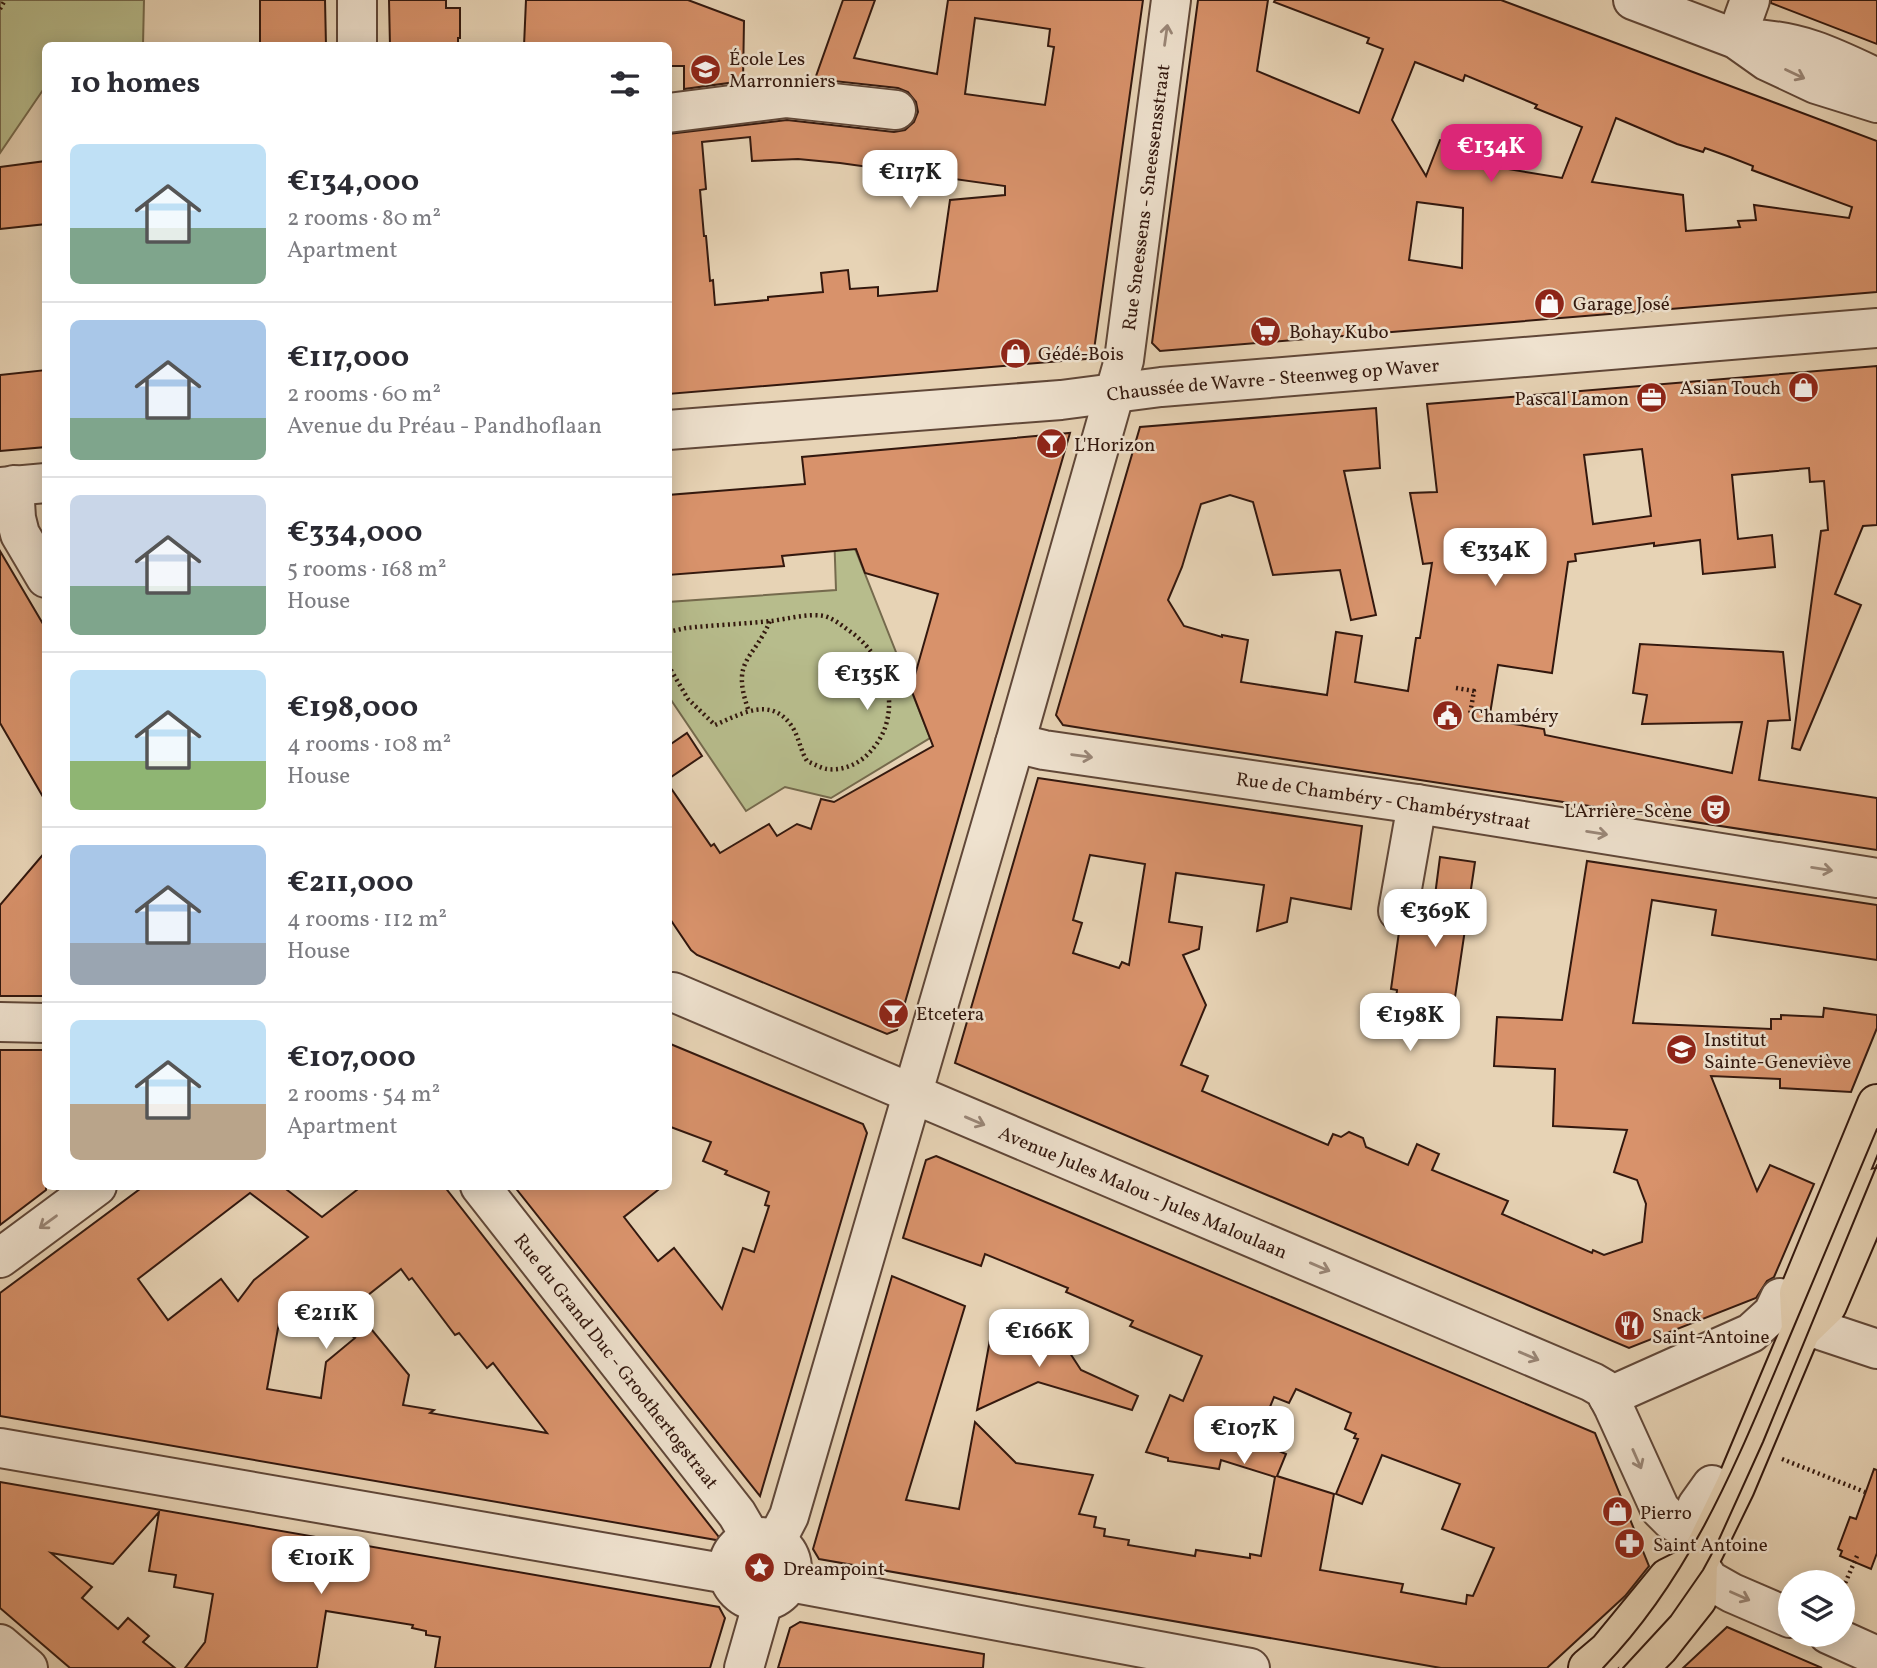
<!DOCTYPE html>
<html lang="en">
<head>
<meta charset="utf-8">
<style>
	:root { --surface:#fff; --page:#f7f7f7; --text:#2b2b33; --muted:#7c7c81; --line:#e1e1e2; --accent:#db2777 }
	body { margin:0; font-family:Vollkorn,serif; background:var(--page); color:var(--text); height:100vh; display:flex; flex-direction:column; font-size:26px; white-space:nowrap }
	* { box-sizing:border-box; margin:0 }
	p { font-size:23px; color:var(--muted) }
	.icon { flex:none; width:38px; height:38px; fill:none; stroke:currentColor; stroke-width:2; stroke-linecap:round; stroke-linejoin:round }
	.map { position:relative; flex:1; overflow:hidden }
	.side { position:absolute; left:42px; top:42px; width:630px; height:1148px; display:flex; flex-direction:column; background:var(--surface); border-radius:10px; box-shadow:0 4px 18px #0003 }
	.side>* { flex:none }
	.controls { position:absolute; left:1778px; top:1570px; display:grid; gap:14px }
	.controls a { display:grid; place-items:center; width:77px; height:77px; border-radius:50%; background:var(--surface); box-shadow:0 4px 18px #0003; font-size:35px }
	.price { position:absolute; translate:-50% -60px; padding:0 16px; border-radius:14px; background:#fff; color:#222; font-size:23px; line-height:46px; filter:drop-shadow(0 2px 4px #0008) }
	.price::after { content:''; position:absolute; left:50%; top:42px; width:21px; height:16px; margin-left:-10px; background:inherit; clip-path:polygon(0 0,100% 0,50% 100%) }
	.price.on { background:var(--accent); color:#fff }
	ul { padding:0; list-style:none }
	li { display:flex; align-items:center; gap:21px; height:175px; padding:0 28px }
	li+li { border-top:2px solid var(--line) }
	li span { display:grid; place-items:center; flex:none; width:196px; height:140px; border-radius:10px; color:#555 }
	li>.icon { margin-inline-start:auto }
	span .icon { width:84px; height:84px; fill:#fffc; stroke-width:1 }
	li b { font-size:30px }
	h2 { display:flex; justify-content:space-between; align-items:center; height:84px; padding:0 28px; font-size:30px }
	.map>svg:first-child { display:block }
	.green { fill:#b7bc8c; stroke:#756a4d; stroke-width:2 }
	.building { fill:#d8926b; stroke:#33180e; stroke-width:2; fill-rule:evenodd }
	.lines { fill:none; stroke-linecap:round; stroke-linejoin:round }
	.minor-casing { stroke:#604738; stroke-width:42 }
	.major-casing { stroke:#33180e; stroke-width:42 }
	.path { stroke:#33180e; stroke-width:4.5; stroke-dasharray:2 3.5; stroke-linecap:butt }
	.minor { stroke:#efe2cf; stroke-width:38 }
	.major { stroke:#e7d3b5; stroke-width:38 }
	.tram { stroke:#33180e; stroke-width:2 }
	.oneway { stroke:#9a8778 }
	.labels { text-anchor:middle; stroke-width:5; stroke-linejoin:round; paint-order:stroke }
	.poi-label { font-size:19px; fill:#33180e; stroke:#efe2cf; text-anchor:start }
	.street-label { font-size:19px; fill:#33180e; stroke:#efe2cf }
</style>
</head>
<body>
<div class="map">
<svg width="1877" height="1668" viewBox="0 0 1877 1668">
	<rect width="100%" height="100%" fill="#e7d3b5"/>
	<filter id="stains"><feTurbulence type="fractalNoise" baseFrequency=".00286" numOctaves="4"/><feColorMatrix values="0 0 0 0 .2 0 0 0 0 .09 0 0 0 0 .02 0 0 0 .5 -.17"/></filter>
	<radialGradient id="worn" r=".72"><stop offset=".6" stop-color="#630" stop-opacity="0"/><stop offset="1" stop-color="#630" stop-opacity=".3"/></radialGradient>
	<!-- green -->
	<g class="green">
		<polygon points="0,0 144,0 143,45 46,46 45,87 0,153"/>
		<polygon points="834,530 848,531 930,738 831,798 785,787 746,811 669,697 668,602 836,590"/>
	</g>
	<!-- building -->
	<g class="building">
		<polygon points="260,0 325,0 326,46 260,46"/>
		<polygon points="389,0 446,0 446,8 460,8 460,38 458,38 458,46 390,46"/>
		<polygon points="526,0 688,0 744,21 743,81 684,89 684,66 668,66 668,46 524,46"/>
		<path d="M843,0H875L854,58L937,74L948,0H1143L1094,350L1086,359L668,394V134L787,120L894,132L905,130L914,122L918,112L916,102L908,92L898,88L815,79ZM975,18L1050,29L1048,46L1054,47L1045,105L965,94ZM750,137L752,161L798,159L840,163L1005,186V195L950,200L937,291L878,296V287L850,289L848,270L821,273L823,292L768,297V300L715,305L713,280L710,281L706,236H704L700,190L706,189L702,142Z"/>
		<path d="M1198,0H1268L1257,71L1359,113L1383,49L1367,43L1369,38L1274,2L1275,0H1501L1877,141V292L1160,351L1152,343ZM1415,62L1463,81L1465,75L1537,105L1535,108L1582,127L1562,178L1472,163L1469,145L1440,140L1426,176L1392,120ZM1616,118L1677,144L1703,152L1705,148L1730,157L1753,166L1752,170L1852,207L1849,218L1754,205L1756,220L1738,221L1740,227L1686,231L1683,195L1592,182ZM1417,202L1463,208L1462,268L1409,260Z"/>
		<polygon points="1771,0 1877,0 1877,44 1771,3"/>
		<polygon points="46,161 46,224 0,229 0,167"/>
		<path d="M1877,366V525L1863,526L1835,594L1861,605L1800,750L1792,748L1821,531L1828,530L1824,481L1810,482L1809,468L1732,475L1738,539L1772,535L1775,567L1703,574L1700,540L1654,546V543L1575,554L1576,561L1568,562L1552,673L1498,665L1489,720L1544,729L1545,735L1732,773L1742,722L1642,724L1647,695L1633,693L1640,644L1783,652L1790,720L1768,721L1759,780L1877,798V850L1094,730L1063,725L1056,715L1140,427L1376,408L1380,468L1344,471L1376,615L1351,620L1340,570L1273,575L1253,502L1230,495L1201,504L1182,567L1168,600L1184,626L1222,637V635L1248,640L1241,682L1327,695L1336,632L1362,636L1355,682L1408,691L1416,638H1420L1432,563L1423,564L1410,493L1437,492L1427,404ZM1642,449L1651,516L1593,524L1584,455Z"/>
		<polygon points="46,370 46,447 0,451 0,375"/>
		<polygon points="1070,433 897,1030 887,1034 697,955 691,950 668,916 668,784 711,846 714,844 720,853 769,824 777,836 797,824 811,829 821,799 834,802 933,746 911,689 938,594 865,573 856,549 782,556 784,566 668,575 668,495 805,484 802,457"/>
		<polygon points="0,551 46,629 46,802 0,723"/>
		<polygon points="687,733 702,756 668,779 668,746"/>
		<path d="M1038,778L1362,826L1351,909L1291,898L1287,922L1257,931L1264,885L1176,873L1169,922L1202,927L1199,949L1183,955L1206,1005L1181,1065L1208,1076L1202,1091L1328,1145L1333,1134L1341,1137L1349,1132L1363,1138L1366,1147L1408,1165L1417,1144L1439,1154L1432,1170L1508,1201L1502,1214L1592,1253L1593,1250L1604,1255L1642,1242L1646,1204L1637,1180L1614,1172L1627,1130L1553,1126L1555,1069L1494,1066L1497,1017L1562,1020L1587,861L1877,905V960L1712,935L1716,910L1652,900L1633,1023L1771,1029V1019H1781V1015L1823,1017L1824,1008L1877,1015V1028L1851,1092L1780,1088V1079L1711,1076L1757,1191L1770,1165L1814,1184L1774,1277L1767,1281L1756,1298L1629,1348L955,1063ZM1090,855L1145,864L1129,965L1122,962L1119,968L1073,953L1082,923L1073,920Z"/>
		<polygon points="46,851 46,996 0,996 0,905"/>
		<polygon points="1440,857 1475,862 1451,1024 1394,1016 1397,990 1391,989 1399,932 1406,933 1414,926 1421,909 1433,911"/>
		<polygon points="668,1043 863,1124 867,1133 760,1496 514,1186 663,1186 624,1217 658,1261 674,1248 722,1309 743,1248 754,1252 769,1206 765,1205 769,1192 725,1174 727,1171 703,1161 711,1142 668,1126"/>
		<polygon points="0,1050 46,1050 46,1190 0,1225"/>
		<path d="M936,1156L1595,1433L1649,1566L1625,1596L1547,1668H1441L819,1559L813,1549L892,1276L965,1306L906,1500L959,1509L975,1422L1016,1463L1093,1475L1079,1514L1096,1517L1094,1527L1105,1529L1104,1536L1129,1540L1128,1545L1195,1556L1196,1550L1250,1558V1554L1261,1556L1275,1477L1221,1460L1219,1469L1168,1461V1458L1146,1452L1170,1395L1183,1401L1202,1356L1130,1326L1133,1321L1066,1292L1068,1288L985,1254L981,1266L903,1238L926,1160ZM1296,1389L1351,1413L1345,1429L1356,1434L1354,1438L1358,1439L1336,1494L1362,1504L1382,1455L1460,1484L1442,1529L1494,1548L1473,1596L1467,1595L1466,1604L1401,1592L1403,1584L1320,1570L1334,1494L1277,1476L1286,1454L1256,1441L1274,1397L1289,1403Z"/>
		<path d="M144,1186H282L322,1217L362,1186H444L722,1541L0,1416V1293ZM250,1193L308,1237L254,1280L238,1301L221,1279L168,1320L138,1279ZM401,1269L409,1280L412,1278L455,1335L459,1333L487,1368L493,1363L547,1433L430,1413L434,1410L403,1405L409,1375L353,1307ZM284,1295L355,1338L326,1362L321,1398L267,1389Z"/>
		<polygon points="994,1318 1066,1347 1081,1370 1138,1396 1132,1410 1038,1382 977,1410"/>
		<polygon points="1874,1469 1877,1470 1877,1553 1871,1569 1840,1556 1842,1551 1838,1549 1850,1517 1856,1519"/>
		<polygon points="0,1482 719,1607 725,1618 710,1668 435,1668 440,1637 426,1635 426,1631 412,1628 413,1625 326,1611 317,1668 185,1668 205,1642 213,1594 174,1587 176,1575 149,1571 159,1512 113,1564 51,1553 92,1587 82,1598 118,1629 128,1618 149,1636 143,1642 175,1668 70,1668 0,1608"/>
		<polygon points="800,1622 984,1654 983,1668 778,1668 790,1628"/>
		<polygon points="1727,1627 1822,1668 1683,1668"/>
	</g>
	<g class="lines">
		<defs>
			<g id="minor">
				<polyline points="1633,0 1736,39 1767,61 1816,84 1877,103"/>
				<polyline points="1736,39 1750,0"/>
				<path d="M1749,39C1799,40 1833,57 1877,78"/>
				<polyline points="357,46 357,0"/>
				<polyline points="668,113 787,98 896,110"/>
				<path id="s1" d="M668,430L1061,400L1161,387L1877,328"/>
				<polyline points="14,485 16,518 20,534 46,578"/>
				<polyline points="0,487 46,483"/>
				<path id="s2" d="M1015,743L1044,750L1417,804L1877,878"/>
				<polyline points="1398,911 1417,804"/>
				<path id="s3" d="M673,992L1592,1382L1604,1389L1614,1408L1660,1509L1671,1520L1708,1541"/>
				<polyline points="0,1022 46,1023"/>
				<path id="s4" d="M480,1186L737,1514L744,1526L749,1539"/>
				<polyline points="0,1258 97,1186"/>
				<polyline points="1801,1330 1817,1329 1877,1349"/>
				<polyline points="1608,1397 1751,1333 1773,1313 1780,1298"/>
				<polyline points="0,1448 728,1574"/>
				<polyline points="1697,1506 1712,1485"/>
				<circle cx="760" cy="1569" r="32"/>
				<path id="s5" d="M776,1541L789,1516L1015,743L1124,360L1171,0"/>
				<polyline points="790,1582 1250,1668"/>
				<polyline points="1684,1582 1698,1563 1709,1580 1732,1593 1790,1618"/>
				<polyline points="1828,1634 1877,1656"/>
				<polyline points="0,1644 28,1668"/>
				<polyline points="744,1668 760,1612 760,1602"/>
			</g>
			<g id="major">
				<polyline points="1801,1330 1827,1305 1877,1188"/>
				<polyline points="1588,1668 1608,1651 1668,1578 1698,1563"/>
				<polyline points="1638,1668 1659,1647 1697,1599 1698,1563 1735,1487 1801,1330 1799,1293 1877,1104"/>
			</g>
		</defs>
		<!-- minor casing -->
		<use href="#minor" class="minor-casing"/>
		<!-- major casing -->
		<use href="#major" class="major-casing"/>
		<!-- path -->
		<g class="path">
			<polyline points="0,9 5,0"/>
			<path d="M668,632L686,628C714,625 743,624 771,621C787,619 808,613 824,616C835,619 842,626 851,632C891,661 905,720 866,756C856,765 841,771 827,769C821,768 814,764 807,761C800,750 799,736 791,725C770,696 741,714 715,725L688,699L668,665"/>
			<polyline points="1456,688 1474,691 1470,714"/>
			<path d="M748,709C731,659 753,661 770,621"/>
			<polyline points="1782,1459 1865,1492"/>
			<polyline points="1843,1588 1857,1556"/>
		</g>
		<!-- minor -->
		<use href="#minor" class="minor"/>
		<!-- major -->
		<use href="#major" class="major"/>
		<!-- tram -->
		<g class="tram">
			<path d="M1603,1668C1690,1578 1734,1468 1782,1355C1813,1280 1845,1205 1877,1129"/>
			<polyline points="1623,1668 1671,1616 1703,1570 1716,1546 1763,1442 1877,1165"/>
		</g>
	</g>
	<!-- one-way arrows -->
	<defs><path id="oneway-shaft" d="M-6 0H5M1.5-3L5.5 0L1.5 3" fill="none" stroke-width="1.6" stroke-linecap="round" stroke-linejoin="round" transform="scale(1.75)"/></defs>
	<g class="oneway">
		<use href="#oneway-shaft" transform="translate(1166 35) rotate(-82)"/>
		<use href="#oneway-shaft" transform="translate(1795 74) rotate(25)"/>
		<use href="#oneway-shaft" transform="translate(1082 756) rotate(8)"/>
		<use href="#oneway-shaft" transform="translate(1597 833) rotate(9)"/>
		<use href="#oneway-shaft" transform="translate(1822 869) rotate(9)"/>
		<use href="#oneway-shaft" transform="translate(975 1121) rotate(23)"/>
		<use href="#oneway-shaft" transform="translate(48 1222) rotate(144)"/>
		<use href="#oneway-shaft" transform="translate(1320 1267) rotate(23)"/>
		<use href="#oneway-shaft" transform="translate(1529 1356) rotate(23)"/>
		<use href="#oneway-shaft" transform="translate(1637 1459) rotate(66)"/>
		<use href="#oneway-shaft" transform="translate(1740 1596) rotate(24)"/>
	</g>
	<!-- icons -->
	<defs>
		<symbol id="school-disc" viewBox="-11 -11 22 22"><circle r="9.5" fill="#8f2418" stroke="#efe2cf"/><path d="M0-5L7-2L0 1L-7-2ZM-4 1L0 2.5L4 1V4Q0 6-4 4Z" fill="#fff"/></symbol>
		<symbol id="shop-disc" viewBox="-11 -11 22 22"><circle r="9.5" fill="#8f2418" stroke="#efe2cf"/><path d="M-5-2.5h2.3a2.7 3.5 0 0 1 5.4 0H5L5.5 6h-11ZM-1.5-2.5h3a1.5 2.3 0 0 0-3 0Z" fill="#fff"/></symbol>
		<symbol id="supermarket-disc" viewBox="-11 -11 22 22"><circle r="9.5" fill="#8f2418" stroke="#efe2cf"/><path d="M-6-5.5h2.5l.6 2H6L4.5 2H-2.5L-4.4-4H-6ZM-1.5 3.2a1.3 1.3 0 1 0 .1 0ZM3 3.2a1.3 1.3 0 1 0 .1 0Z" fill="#fff"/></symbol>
		<symbol id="office-disc" viewBox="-11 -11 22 22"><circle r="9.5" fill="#8f2418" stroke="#efe2cf"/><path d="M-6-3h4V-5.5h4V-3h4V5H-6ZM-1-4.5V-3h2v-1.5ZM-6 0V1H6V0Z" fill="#fff"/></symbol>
		<symbol id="bar-disc" viewBox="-11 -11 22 22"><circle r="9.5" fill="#8f2418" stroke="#efe2cf"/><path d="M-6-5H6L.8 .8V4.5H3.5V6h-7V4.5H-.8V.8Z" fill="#fff"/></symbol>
		<symbol id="civic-disc" viewBox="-11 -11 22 22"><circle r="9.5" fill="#8f2418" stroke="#efe2cf"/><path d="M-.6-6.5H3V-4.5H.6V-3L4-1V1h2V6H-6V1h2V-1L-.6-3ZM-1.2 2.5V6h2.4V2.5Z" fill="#fff"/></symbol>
		<symbol id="theatre-disc" viewBox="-11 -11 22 22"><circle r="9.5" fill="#8f2418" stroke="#efe2cf"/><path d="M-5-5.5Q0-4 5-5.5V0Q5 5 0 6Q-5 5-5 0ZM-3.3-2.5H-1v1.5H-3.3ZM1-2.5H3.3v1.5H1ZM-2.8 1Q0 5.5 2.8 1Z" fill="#fff"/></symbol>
		<symbol id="restaurant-disc" viewBox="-11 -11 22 22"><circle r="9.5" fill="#8f2418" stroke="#efe2cf"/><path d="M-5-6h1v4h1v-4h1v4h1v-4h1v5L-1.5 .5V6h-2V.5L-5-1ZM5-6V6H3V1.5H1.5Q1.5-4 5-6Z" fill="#fff"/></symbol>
		<symbol id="pharmacy-disc" viewBox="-11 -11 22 22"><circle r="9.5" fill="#8f2418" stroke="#efe2cf"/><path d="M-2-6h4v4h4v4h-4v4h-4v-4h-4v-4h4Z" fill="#fff"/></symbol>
		<symbol id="sight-disc" viewBox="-11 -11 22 22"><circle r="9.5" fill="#8f2418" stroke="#efe2cf"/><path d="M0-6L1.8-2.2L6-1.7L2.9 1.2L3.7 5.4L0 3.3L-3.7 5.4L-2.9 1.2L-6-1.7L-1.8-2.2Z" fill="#fff"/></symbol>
	</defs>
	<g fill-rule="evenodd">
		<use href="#school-disc" x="688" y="52" width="35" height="35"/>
		<use href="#shop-disc" x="1532" y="286" width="35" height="35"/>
		<use href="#supermarket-disc" x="1248" y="314" width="35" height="35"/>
		<use href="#shop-disc" x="998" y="336" width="35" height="35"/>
		<use href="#shop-disc" x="1786" y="370" width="35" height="35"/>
		<use href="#office-disc" x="1634" y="380" width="35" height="35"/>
		<use href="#bar-disc" x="1034" y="426" width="35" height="35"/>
		<use href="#civic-disc" x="1430" y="698" width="35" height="35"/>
		<use href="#theatre-disc" x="1698" y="792" width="35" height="35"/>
		<use href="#bar-disc" x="876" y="996" width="35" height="35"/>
		<use href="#school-disc" x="1664" y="1032" width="35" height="35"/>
		<use href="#restaurant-disc" x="1612" y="1308" width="35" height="35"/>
		<use href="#shop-disc" x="1600" y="1494" width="35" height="35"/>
		<use href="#pharmacy-disc" x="1612" y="1526" width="35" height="35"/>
		<use href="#sight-disc" x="742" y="1550" width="35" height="35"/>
	</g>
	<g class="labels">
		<!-- poi labels -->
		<g class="poi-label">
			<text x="729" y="65">École Les<tspan x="729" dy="22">Marronniers</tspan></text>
			<text x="1573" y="310">Garage José</text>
			<text x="1289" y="338">Bohay Kubo</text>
			<text x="1038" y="360">Gédé-Bois</text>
			<text x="1781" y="394" text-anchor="end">Asian Touch</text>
			<text x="1629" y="405" text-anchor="end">Pascal Lamon</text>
			<text x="1074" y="451">L'Horizon</text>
			<text x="1471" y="722">Chambéry</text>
			<text x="1692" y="817" text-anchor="end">L'Arrière-Scène</text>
			<text x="916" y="1020">Etcetera</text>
			<text x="1704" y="1046">Institut<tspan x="1704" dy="22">Sainte-Geneviève</tspan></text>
			<text x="1652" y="1321">Snack<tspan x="1652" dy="22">Saint-Antoine</tspan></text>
			<text x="1640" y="1519">Pierro</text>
			<text x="1653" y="1551">Saint Antoine</text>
			<text x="783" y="1575">Dreampoint</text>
		</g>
		<!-- street labels -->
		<g class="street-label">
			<text dy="7" stroke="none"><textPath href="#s5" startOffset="1396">Rue Sneessens - Sneessensstraat</textPath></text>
			<text dy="7" stroke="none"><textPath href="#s1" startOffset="607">Chaussée de Wavre - Steenweg op Waver</textPath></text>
			<text dy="7" stroke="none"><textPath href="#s2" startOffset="373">Rue de Chambéry - Chambérystraat</textPath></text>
			<text dy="7" stroke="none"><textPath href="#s3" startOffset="511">Avenue Jules Malou - Jules Maloulaan</textPath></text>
			<text dy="7" stroke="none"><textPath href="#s4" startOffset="222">Rue du Grand Duc - Groothertogstraat</textPath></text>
		</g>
	</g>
	<rect width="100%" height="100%" filter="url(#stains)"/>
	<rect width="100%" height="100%" fill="url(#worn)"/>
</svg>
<div class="controls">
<a><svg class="icon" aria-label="layers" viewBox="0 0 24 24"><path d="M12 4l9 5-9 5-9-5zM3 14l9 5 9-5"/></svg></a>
</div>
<b class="price on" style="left:1491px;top:184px">€134K</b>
<b class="price" style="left:910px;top:210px">€117K</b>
<b class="price" style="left:1495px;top:588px">€334K</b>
<b class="price" style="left:867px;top:712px">€135K</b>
<b class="price" style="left:1435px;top:949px">€369K</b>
<b class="price" style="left:1410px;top:1053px">€198K</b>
<b class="price" style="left:326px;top:1351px">€211K</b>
<b class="price" style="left:1039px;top:1369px">€166K</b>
<b class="price" style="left:1244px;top:1466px">€107K</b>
<b class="price" style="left:321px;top:1596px">€101K</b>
<section class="side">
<h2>10 homes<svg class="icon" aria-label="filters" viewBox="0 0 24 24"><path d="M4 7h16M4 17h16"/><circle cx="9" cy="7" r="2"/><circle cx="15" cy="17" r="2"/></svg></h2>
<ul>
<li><span style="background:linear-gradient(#bfe0f5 60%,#7fa58c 0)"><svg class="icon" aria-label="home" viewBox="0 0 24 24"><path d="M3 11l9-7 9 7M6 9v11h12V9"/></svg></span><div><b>€134,000</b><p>2 rooms · 80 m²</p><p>Apartment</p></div></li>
<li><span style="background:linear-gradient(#a9c7e8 70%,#7fa58c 0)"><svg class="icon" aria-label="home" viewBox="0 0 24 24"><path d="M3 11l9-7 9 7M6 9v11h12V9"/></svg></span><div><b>€117,000</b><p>2 rooms · 60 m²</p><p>Avenue du Préau - Pandhoflaan</p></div></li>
<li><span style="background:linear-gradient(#c9d6e8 65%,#7fa58c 0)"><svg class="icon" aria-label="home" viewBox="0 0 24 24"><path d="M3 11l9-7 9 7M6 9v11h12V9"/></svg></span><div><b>€334,000</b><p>5 rooms · 168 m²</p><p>House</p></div></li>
<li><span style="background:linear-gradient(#bfe0f5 65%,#8fb573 0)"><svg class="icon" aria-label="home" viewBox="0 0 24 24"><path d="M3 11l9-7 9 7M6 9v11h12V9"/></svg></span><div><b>€198,000</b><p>4 rooms · 108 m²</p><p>House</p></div></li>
<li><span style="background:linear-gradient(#a9c7e8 70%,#9aa5b1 0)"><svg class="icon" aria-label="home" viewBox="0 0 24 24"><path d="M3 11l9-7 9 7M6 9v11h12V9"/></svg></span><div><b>€211,000</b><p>4 rooms · 112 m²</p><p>House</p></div></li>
<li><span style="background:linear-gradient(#bfe0f5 60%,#b9a48a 0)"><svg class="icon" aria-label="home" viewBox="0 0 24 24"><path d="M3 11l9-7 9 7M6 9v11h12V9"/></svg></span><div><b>€107,000</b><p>2 rooms · 54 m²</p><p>Apartment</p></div></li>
</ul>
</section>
</div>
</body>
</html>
